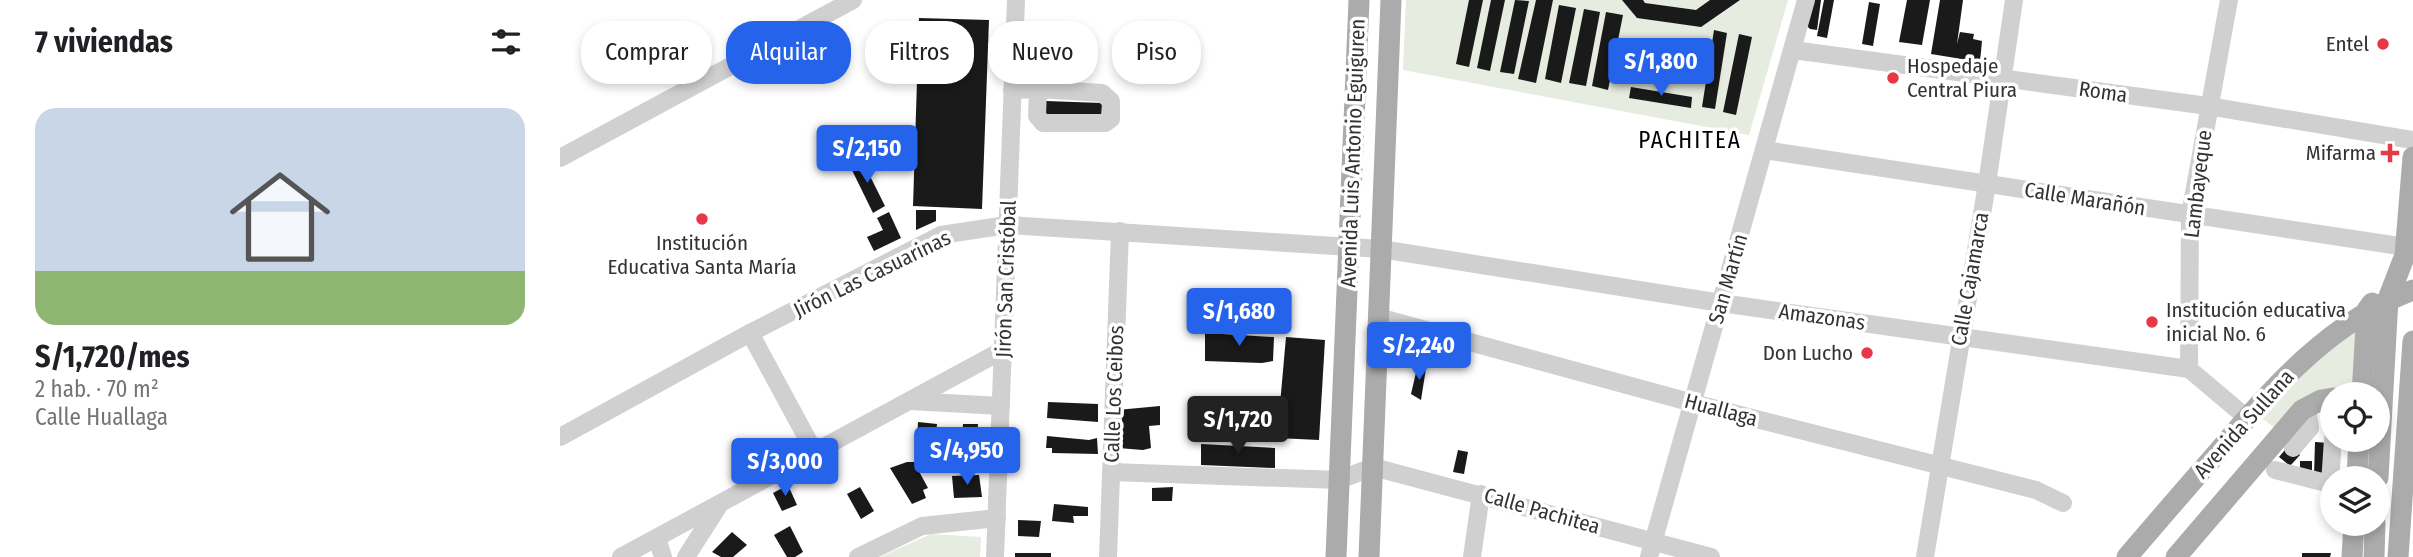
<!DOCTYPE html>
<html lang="es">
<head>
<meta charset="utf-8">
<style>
	:root { --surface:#fff; --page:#f6f6f6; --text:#202124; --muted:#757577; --accent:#2563eb }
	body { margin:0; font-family:"Fira Sans Condensed",sans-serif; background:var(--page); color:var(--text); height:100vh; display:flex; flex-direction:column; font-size:26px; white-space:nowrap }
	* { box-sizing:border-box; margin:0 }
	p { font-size:23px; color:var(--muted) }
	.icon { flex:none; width:38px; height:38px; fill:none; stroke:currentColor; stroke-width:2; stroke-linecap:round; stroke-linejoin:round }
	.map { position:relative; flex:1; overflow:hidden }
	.drawer { display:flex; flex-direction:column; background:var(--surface); width:560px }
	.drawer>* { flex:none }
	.banner { position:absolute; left:21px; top:21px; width:665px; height:63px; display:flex; gap:14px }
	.buttons { position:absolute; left:1760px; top:382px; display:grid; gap:14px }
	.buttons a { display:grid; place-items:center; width:70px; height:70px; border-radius:50%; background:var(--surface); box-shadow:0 4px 10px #0003; font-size:35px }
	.price { position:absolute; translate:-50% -60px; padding:0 16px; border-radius:7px; background:var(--accent); color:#fff; font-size:23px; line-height:46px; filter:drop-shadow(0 2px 4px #0008) }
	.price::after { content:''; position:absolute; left:50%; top:42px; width:21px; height:16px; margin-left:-10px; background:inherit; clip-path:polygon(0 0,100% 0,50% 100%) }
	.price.active { background:#222; color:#fff }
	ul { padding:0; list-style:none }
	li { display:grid; align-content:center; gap:14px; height:371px; padding:0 35px }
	li span { display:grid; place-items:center; height:217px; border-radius:21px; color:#555 }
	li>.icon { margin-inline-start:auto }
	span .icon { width:126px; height:126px; fill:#fffc; stroke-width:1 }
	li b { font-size:30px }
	h2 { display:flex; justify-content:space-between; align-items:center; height:84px; padding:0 35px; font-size:30px }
	.chip { padding:0 24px; border-radius:28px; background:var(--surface); box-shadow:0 4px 10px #0003; font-size:24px; line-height:63px }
	.chip.active { background:var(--accent); color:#fff }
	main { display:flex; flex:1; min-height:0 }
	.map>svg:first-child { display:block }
	.green { fill:#e6ecdf }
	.building { fill:#1a1a1a }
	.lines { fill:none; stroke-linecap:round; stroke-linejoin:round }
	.minor { stroke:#d0d0d0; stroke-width:18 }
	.major { stroke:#ababab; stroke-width:21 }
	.poi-dot { fill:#e63946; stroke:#fff; stroke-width:2.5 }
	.labels { text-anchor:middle; stroke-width:7; stroke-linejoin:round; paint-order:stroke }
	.poi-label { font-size:21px; fill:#333; stroke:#fff; text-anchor:end }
	.street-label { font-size:21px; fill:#333; stroke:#fff }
	.neighbourhood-label { font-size:23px; letter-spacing:2px; fill:#000; stroke:#fff }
</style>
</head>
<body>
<main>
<section class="drawer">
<h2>7 viviendas<svg class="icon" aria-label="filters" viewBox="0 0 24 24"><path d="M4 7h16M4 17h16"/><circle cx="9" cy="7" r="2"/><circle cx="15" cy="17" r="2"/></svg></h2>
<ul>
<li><span style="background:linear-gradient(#c9d6e8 75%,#8fb573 0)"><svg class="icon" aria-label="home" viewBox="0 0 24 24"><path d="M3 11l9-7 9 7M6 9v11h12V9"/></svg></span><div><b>S/1,720/mes</b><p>2 hab. · 70 m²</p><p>Calle Huallaga</p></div></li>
</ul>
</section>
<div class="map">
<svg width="1853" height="557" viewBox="0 0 1853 557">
	<rect width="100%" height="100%" fill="#fff"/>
	<!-- green -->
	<g class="green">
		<polygon points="846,0 1228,0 1189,135 843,70"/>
		<polygon points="1798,326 1793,384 1746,400 1716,429 1698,415 1766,348"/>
		<polygon points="371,534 421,537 420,557 320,557"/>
	</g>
	<!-- building -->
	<g class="building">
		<polygon points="909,0 923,0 909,67 896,64"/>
		<polygon points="931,0 945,0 930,71 917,68"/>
		<polygon points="955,0 969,1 954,74 940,72"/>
		<polygon points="976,0 993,0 976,83 958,79"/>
		<polygon points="1062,0 1083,0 1085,3 1136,10 1150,0 1180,0 1141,27 1077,18"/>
		<polygon points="1247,0 1261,0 1257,30 1250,29 1241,20"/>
		<polygon points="1264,0 1274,0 1267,38 1257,36"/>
		<polygon points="1347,0 1370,0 1362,45 1339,42"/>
		<polygon points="1380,0 1403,0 1397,44 1400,32 1414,34 1413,39 1422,41 1420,62 1371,54"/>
		<polygon points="1309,2 1320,4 1313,46 1302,44"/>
		<polygon points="999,5 1016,8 1001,83 985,79"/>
		<polygon points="1024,9 1040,12 1026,86 1009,83"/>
		<polygon points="1046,12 1063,15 1048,90 1032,86"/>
		<polygon points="359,18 429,20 422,209 353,206"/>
		<polygon points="1154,30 1167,33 1155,109 1142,107"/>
		<polygon points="1179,34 1192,37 1176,115 1163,112"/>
		<polygon points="1071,87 1132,97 1131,108 1069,98"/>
		<polygon points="486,101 542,103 541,119 486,118"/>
		<polygon points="301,158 325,206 313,213 289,164"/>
		<polygon points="356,210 376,210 376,221 356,230"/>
		<polygon points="329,212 341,238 314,251 307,237 323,230 317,218"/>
		<polygon points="645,333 714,337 713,361 702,363 645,361"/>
		<polygon points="872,334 885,337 878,363 869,359"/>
		<polygon points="726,337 765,340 759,440 717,438"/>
		<polygon points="858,364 866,368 861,400 851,394"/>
		<polygon points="488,402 538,404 538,422 487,418"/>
		<polygon points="600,406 600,425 589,426 591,448 583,450 558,448 557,410"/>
		<polygon points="358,422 377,424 375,444 357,443"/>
		<polygon points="403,424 418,424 417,443 402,442"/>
		<polygon points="487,436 529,440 537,438 538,454 492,453 492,448 486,448"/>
		<polygon points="1755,442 1770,443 1769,477 1754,476"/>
		<polygon points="641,444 715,448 715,468 641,465"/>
		<polygon points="1729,445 1740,455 1730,466 1719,457"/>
		<polygon points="898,450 908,452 904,474 893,472"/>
		<rect x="1740" y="461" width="12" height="14"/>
		<polygon points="347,462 354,462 368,488 363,490 366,498 352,504 330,468"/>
		<polygon points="419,475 422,497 394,498 392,476"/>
		<polygon points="228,485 237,505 222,511 213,493"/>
		<polygon points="300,487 314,511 301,519 287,494"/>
		<polygon points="613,487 612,501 592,501 592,488"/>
		<polygon points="494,504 528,507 528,516 513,516 514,523 492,521"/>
		<polygon points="458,520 481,521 479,537 458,536"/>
		<polygon points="230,526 243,552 235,557 227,557 214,535"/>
		<polygon points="172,532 187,545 173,557 161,557 152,552"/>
		<rect x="455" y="553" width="36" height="4"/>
		<polygon points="1742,553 1771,553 1770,557 1742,557"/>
	</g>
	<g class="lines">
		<!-- minor -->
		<g class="minor">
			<polyline points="1233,50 1648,106 1853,140"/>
			<polyline points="452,90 478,89 542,93 551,101 551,119 545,123 483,123 477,116 478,89"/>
			<polyline points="1204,150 1846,247"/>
			<polyline points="0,158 293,0"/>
			<polyline points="818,317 1133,403 1476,490 1503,503"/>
			<polyline points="190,333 255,453"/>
			<polyline points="1629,369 1630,215 1669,0"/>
			<polyline points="350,401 441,406"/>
			<polyline points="0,437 190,333 381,235 447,225 821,249 1161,303 1629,369 1687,418"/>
			<polyline points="1773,439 1770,484 1773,488"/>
			<polyline points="1733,448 1750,428 1747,407"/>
			<polyline points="1715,470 1770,484"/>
			<polyline points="551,472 779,480 813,467 1151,557"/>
			<polyline points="97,538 103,557"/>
			<polyline points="61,557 443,350"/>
			<polyline points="126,557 158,507"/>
			<polyline points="298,557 362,526 437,518"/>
			<polyline points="435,557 456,0"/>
			<polyline points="548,557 560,231"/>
			<polyline points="912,557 921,494"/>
			<polyline points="1089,557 1246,0"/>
			<polyline points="1365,557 1427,184 1454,0"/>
		</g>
		<!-- major -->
		<g class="major">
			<polyline points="1802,394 1807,310 1812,303"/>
			<polyline points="1797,478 1799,439"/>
			<polyline points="1818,478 1828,299 1845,255 1853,157"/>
			<polyline points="776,557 799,0"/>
			<polyline points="809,557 831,0"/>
			<path d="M1567,557C1597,522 1627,487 1658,452C1714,386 1771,321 1853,290"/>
			<polyline points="1616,557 1742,410 1761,400 1773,398"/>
			<polyline points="1792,557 1794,523"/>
			<polyline points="1814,557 1815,523"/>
			<polyline points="1838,557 1853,341"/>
		</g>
	</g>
	<!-- markers -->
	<g class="poi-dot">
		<circle cx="1823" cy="44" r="7"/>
		<circle cx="1333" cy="78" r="7"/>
		<path d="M1826.5 142.5h7v7h7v7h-7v7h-7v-7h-7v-7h7z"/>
		<circle cx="142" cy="219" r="7"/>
		<circle cx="1592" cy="322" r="7"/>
		<circle cx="1307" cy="353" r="7"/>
	</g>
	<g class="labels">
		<!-- poi labels -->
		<g class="poi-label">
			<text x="1809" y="51">Entel</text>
			<text x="1347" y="73" text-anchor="start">Hospedaje<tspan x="1347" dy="24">Central Piura</tspan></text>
			<text x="1816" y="160">Mifarma</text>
			<text x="142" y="250" text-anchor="middle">Institución<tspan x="142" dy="24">Educativa Santa María</tspan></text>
			<text x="1606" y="317" text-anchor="start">Institución educativa<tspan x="1606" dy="24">inicial No. 6</tspan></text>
			<text x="1293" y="360">Don Lucho</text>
		</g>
		<!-- street labels -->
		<g class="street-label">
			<text transform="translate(1543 92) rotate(8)" y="7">Roma</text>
			<text transform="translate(793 153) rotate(-88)" y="7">Avenida Luis Antonio Eguiguren</text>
			<text transform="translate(1638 184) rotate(-83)" y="7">Lambayeque</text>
			<text transform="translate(1525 199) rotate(9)" y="7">Calle Marañón</text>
			<text transform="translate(312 274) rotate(-26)" y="7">Jirón Las Casuarinas</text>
			<text transform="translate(446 279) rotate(-88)" y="7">Jirón San Cristóbal</text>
			<text transform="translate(1168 279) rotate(-74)" y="7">San Martín</text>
			<text transform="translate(1410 279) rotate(-80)" y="7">Calle Cajamarca</text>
			<text transform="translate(1262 317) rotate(8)" y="7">Amazonas</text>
			<text transform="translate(554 394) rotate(-88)" y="7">Calle Los Ceibos</text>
			<text transform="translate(1161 410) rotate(15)" y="7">Huallaga</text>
			<text transform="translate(1684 424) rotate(-48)" y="7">Avenida Sullana</text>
			<text transform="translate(982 511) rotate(16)" y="7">Calle Pachitea</text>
		</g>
		<!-- neighbourhood labels -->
		<g class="neighbourhood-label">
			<text x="1130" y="148">PACHITEA</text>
		</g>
	</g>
</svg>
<div class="buttons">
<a><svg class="icon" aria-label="locate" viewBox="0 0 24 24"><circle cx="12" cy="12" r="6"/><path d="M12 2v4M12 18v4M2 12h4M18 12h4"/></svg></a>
<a><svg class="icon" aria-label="layers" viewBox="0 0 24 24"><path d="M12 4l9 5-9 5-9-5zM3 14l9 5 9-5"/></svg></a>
</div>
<b class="price" style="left:1101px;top:98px">S/1,800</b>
<b class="price" style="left:307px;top:185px">S/2,150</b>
<b class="price" style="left:679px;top:348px">S/1,680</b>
<b class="price" style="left:859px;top:382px">S/2,240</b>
<b class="price active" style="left:678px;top:456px">S/1,720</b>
<b class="price" style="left:407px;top:487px">S/4,950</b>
<b class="price" style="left:225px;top:498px">S/3,000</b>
<div class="banner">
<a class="chip">Comprar</a>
<a class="chip active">Alquilar</a>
<a class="chip">Filtros</a>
<a class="chip">Nuevo</a>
<a class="chip">Piso</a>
</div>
</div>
</main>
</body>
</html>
